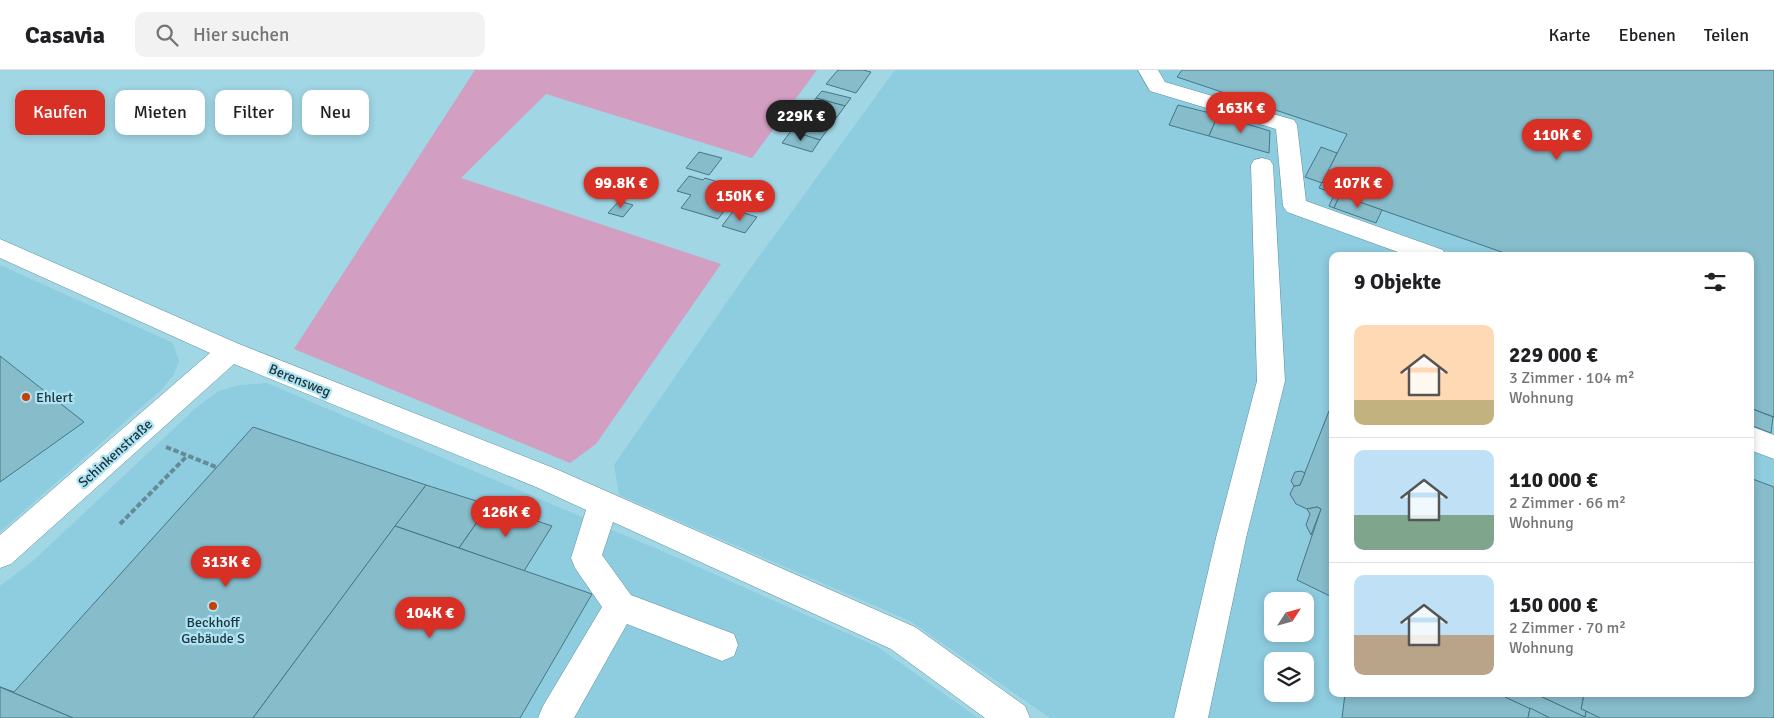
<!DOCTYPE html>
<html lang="de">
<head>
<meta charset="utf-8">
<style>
	:root { --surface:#fff; --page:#f2f2f2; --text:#202124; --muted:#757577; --line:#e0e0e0; --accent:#d93025 }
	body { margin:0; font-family:Signika,sans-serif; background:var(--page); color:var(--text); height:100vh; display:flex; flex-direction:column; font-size:19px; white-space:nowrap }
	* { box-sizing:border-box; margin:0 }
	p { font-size:16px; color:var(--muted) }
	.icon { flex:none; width:28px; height:28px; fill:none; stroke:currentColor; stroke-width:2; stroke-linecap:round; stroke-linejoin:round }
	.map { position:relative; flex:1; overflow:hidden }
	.side { position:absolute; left:1329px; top:182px; width:425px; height:445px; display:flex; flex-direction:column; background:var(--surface); border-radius:10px; box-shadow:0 2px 8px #0003 }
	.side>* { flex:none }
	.guide { position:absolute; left:15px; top:20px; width:475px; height:45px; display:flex; gap:10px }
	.needle { width:32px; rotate:54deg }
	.buttons { position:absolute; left:1264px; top:522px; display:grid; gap:10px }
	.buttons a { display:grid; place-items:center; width:50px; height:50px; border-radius:10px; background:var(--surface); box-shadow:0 2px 8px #0003; font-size:25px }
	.price { position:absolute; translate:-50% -42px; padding:0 11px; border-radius:18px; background:var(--accent); color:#fff; font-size:16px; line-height:32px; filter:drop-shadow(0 1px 2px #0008) }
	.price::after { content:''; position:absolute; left:50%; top:30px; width:15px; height:11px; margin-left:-8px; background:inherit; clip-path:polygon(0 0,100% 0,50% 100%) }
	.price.active { background:#222; color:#fff }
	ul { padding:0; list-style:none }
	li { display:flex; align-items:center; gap:15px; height:125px; padding:0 25px }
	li+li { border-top:1px solid var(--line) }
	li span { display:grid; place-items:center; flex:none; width:140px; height:100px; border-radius:10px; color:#555 }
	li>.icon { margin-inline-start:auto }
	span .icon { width:60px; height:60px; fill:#fffc; stroke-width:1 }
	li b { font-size:21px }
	h2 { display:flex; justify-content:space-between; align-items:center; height:60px; padding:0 25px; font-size:21px }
	.pill { padding:0 18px; border-radius:10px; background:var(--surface); box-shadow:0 2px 8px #0003; font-size:18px; line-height:45px }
	.pill.active { background:var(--accent); color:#fff }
	header { display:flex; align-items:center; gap:30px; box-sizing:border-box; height:70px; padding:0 25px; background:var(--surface); border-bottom:1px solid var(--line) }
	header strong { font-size:24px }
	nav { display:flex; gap:28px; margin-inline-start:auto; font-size:18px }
	.search { width:350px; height:45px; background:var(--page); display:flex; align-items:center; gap:12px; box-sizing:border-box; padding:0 18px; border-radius:10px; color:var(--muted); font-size:19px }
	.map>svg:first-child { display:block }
	.built { fill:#8eccdf; fill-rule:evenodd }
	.green { fill:#d29ec2 }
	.building { fill:#87bccb; stroke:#457786 }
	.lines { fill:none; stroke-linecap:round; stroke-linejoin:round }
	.minor-casing { stroke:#5c8f9e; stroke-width:1 }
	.path { stroke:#648b96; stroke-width:4; stroke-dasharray:5.5 2.5; stroke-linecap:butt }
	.minor { fill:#fff; fill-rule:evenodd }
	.poi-dot { fill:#c63f05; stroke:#ade3f3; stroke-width:2 }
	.labels { text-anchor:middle; stroke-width:4.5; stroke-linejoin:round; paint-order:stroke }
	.street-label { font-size:14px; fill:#20363c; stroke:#ade3f3 }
	.poi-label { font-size:14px; fill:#20363c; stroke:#ade3f3; text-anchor:start }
</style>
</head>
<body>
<header>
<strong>Casavia</strong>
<div class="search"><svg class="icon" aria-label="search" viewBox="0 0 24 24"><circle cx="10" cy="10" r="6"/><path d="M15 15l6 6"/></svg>Hier suchen</div>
<nav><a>Karte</a><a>Ebenen</a><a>Teilen</a></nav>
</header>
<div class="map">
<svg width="1774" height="648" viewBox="0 0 1774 648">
	<rect width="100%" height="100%" fill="#a1d6e5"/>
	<!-- built -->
	<g class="built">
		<path d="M895,0H1774V648H1050L910,551L619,425L614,395L747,203ZM1332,186H1750V624H1332ZM1272,531H1305V564H1272ZM1272,591H1305V624H1272Z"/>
		<polygon points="0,195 173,273 179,291 174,304 162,319 0,462"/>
		<polygon points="267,313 678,488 878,577 978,648 0,648 0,516 34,490 198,336 219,321 240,315"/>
	</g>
	<!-- green -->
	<polygon class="green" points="475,0 817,0 752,88 546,24 461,108 721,194 596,374 570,393 294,279"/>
	<!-- building -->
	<g class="building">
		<polygon points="838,0 863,0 871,2 856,23 826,14"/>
		<polygon points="1182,0 1774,0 1774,347 1750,338 1750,186 1513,186 1319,118 1347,64 1177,7"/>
		<polygon points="822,21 851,28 845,36 816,28"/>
		<polygon points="816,28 845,36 837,47 808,39"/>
		<polygon points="1178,35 1218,45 1209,66 1169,55"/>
		<polygon points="808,39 837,47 820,70 791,61"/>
		<polygon points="1218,45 1270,61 1269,83 1209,66"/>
		<polygon points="791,61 820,70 812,82 782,73"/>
		<polygon points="1321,77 1337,83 1322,113 1305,107"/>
		<polygon points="699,82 722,88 709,105 686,98"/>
		<polygon points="689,106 703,110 705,108 741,119 718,149 681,138 691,125 677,121"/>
		<polygon points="1335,123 1340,125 1334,138 1329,136"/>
		<polygon points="1340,125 1382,140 1376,153 1334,138"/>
		<polygon points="619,131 633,135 623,147 608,143"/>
		<polygon points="734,140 757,147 745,163 722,156"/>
		<polygon points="0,286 84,352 0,412"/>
		<polygon points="1750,338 1773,347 1771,363 1750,355"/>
		<polygon points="1329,341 1332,343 1332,527 1297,510 1321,439 1317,437 1307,439 1296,434 1290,424 1294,416 1300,415"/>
		<polygon points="253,357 426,415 253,648 73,648 0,617 14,622"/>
		<polygon points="1301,401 1305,403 1300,415 1294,416 1291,411 1295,402"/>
		<polygon points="1750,408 1774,417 1774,648 1600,648 1581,639 1584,624 1750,624"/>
		<polygon points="426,415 489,435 459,478 395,456"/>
		<polygon points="489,435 552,456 524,501 459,478"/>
		<polygon points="1317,437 1321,439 1311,465 1306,455 1310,444 1307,439"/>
		<polygon points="395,456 592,524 520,648 253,648"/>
		<polygon points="0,617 73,648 0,648"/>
		<polygon points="1345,624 1505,624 1505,627 1530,638 1528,648 1342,648"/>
		<polygon points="1505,624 1536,624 1585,647 1586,641 1600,648 1550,648 1505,627"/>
		<polygon points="1536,624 1584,624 1581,639 1586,641 1585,647"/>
		<polygon points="1530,638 1550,648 1528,648"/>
	</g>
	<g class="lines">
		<defs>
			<g id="minor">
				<polygon points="1138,0 1158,0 1165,12 1294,50 1297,55 1306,131 1443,180 1446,186 1409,186 1287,142 1283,136 1276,59 1150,21"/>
				<polygon points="1262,88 1270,90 1273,95 1285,311 1246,468 1208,648 1174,648 1216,468 1257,311 1251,95 1254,90"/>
				<polygon points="0,169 239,274 556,399 915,557 1025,636 1030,648 985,648 891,579 613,452 602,485 631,525 734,564 738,575 734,586 722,591 627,554 574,648 538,648 543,636 602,537 575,498 571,488 586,440 536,417 234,294 11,494 0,498 0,465 210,283 0,188"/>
				<polygon points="1750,356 1774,365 1774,389 1750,380"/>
			</g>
		</defs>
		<!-- minor casing -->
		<use href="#minor" class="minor-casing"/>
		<!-- path -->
		<g class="path">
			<polyline points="166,377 216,397"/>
			<polyline points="120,454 187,386"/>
		</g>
		<!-- minor -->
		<use href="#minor" class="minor"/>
	</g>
	<!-- markers -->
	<g class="poi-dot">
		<circle cx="26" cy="327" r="5"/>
		<circle cx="213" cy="536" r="5"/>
	</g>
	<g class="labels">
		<!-- street labels -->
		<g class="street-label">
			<text transform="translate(300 310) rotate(22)" y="5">Berensweg</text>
			<text transform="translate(115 383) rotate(-42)" y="5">Schinkenstraße</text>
		</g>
		<!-- poi labels -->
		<g class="poi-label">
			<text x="36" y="332">Ehlert</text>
			<text x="213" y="557" text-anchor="middle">Beckhoff<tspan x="213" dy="16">Gebäude S</tspan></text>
		</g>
	</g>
</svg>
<div class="buttons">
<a><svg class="needle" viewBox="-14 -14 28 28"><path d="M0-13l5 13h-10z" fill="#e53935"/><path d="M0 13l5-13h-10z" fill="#757577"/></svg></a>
<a><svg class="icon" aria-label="layers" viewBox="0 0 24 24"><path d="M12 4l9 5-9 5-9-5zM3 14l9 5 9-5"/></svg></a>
</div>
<b class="price" style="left:1241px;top:64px">163K €</b>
<b class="price active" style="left:801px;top:72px">229K €</b>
<b class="price" style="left:1557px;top:91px">110K €</b>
<b class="price" style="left:621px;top:139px">99.8K €</b>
<b class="price" style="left:1358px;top:139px">107K €</b>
<b class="price" style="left:740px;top:152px">150K €</b>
<b class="price" style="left:506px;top:468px">126K €</b>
<b class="price" style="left:226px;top:518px">313K €</b>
<b class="price" style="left:430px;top:569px">104K €</b>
<div class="guide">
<a class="pill active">Kaufen</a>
<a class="pill">Mieten</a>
<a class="pill">Filter</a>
<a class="pill">Neu</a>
</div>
<section class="side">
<h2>9 Objekte<svg class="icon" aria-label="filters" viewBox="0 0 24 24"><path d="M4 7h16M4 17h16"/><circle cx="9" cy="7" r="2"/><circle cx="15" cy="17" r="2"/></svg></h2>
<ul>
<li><span style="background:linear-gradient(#ffd9b3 75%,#c2b280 0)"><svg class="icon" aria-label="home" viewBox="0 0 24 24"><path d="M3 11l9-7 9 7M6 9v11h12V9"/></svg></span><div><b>229 000 €</b><p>3 Zimmer · 104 m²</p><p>Wohnung</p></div></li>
<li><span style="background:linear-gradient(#bfe0f5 65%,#7fa58c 0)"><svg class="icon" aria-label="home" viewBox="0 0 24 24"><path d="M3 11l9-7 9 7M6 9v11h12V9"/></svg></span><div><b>110 000 €</b><p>2 Zimmer · 66 m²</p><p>Wohnung</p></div></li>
<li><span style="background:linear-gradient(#bfe0f5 60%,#b9a48a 0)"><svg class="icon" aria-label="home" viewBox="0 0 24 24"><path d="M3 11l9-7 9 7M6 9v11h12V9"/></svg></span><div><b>150 000 €</b><p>2 Zimmer · 70 m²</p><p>Wohnung</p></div></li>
</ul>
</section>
</div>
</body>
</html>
